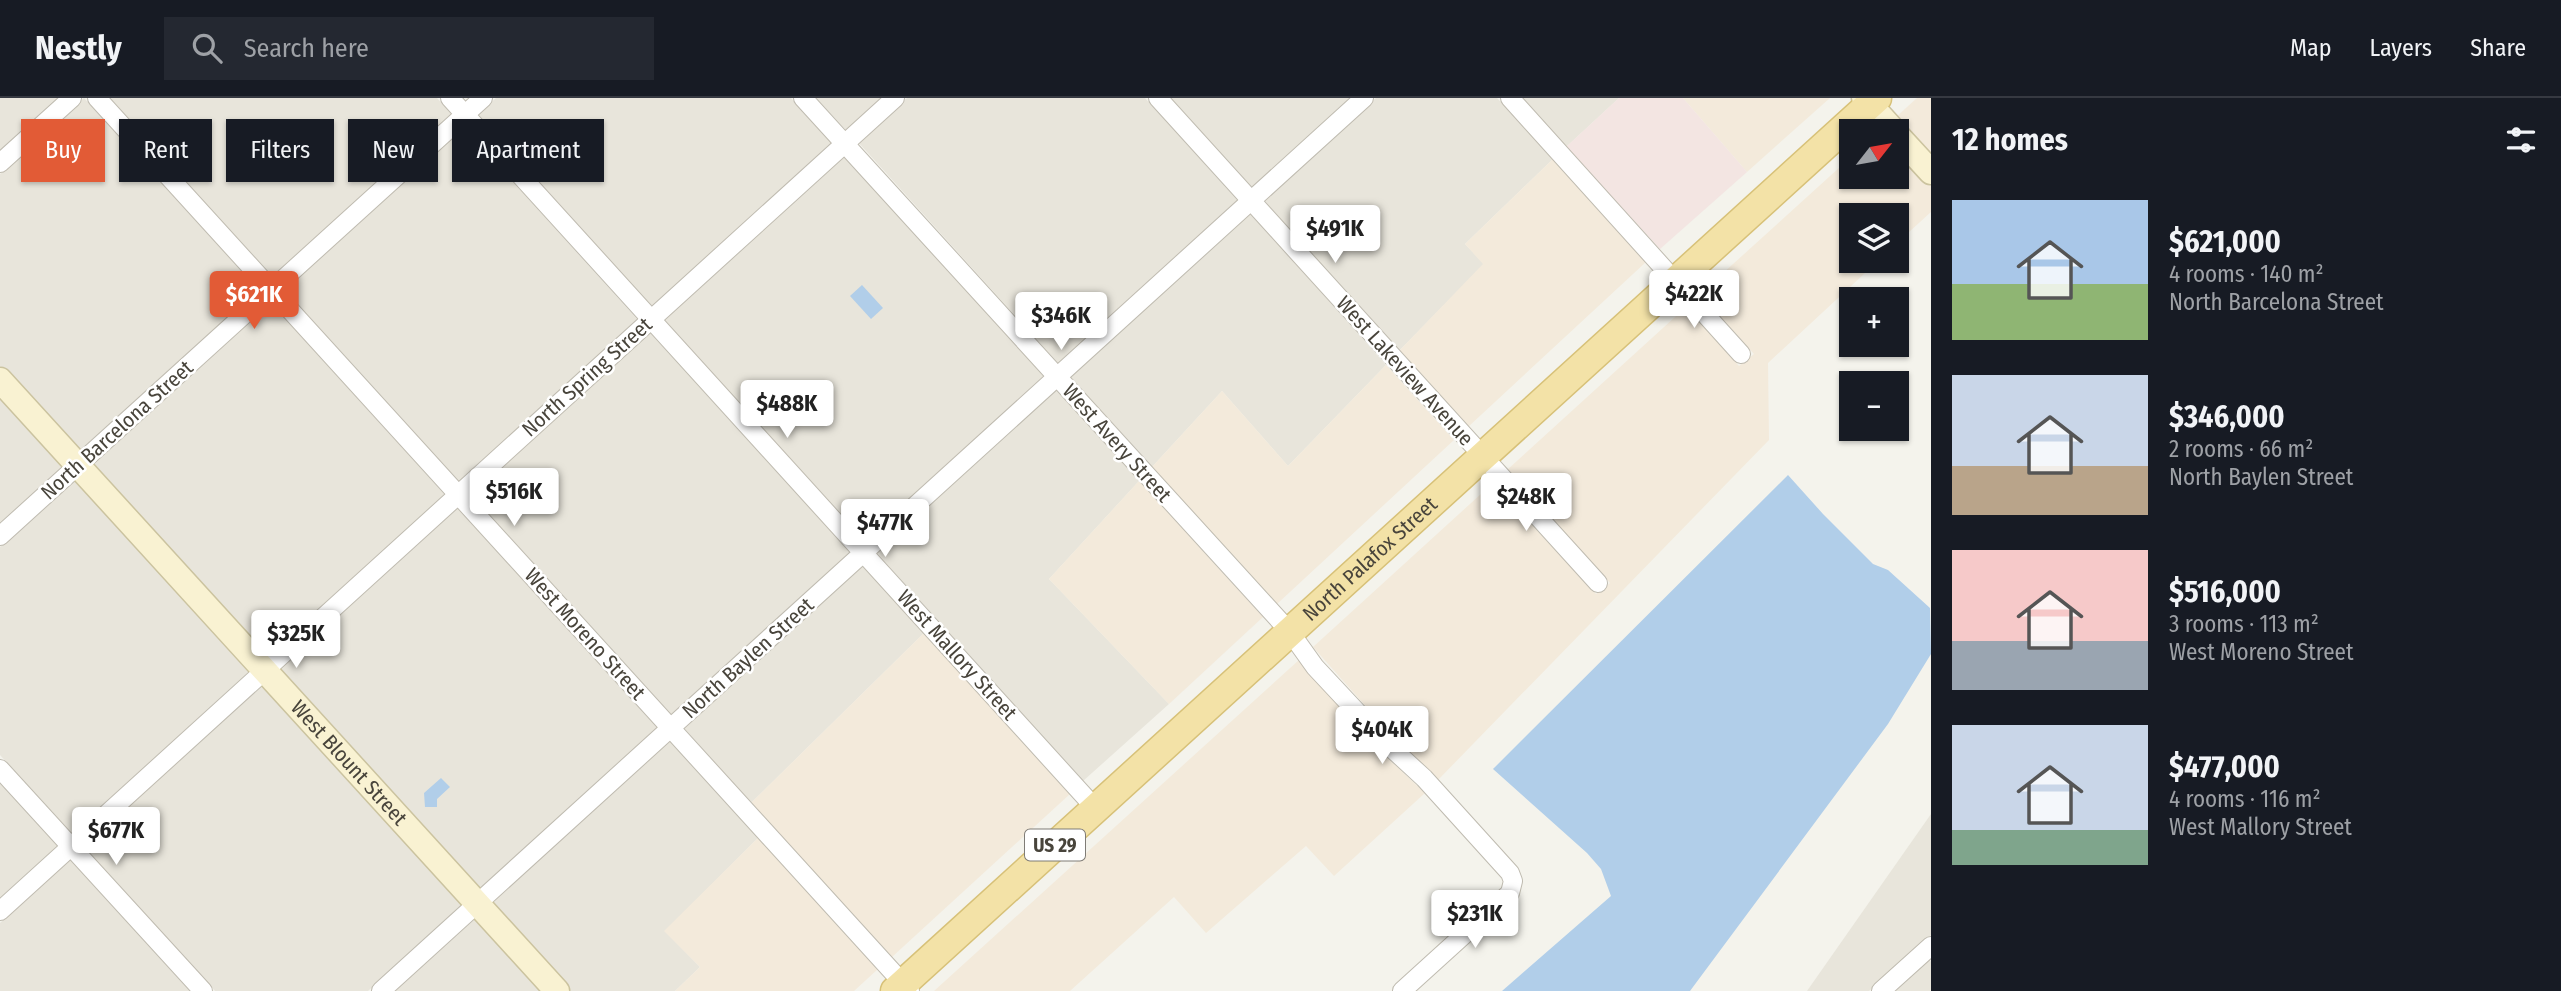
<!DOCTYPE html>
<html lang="en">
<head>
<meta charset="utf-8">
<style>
	:root { --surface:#171b24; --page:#242831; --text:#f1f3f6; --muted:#9ea1a6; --line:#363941; --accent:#e25b36 }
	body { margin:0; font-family:"Fira Sans Condensed",sans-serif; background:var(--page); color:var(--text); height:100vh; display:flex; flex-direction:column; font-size:26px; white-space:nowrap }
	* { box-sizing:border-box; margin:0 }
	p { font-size:23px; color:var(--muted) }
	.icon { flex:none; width:38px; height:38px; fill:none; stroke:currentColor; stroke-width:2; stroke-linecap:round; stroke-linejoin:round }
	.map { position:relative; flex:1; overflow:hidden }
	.details { display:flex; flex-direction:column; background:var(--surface); width:630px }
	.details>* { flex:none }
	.banner { position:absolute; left:21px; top:21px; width:665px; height:63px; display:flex; gap:14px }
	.needle { width:46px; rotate:59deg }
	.fabs { position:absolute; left:1839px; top:21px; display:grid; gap:14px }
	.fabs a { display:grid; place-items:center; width:70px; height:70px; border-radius:0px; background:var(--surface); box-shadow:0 2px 5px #0004; font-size:35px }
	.price { position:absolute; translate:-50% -60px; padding:0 16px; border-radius:7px; background:#fff; color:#222; font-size:23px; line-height:46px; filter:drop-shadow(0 2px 4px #0008) }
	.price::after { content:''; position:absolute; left:50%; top:42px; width:21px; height:16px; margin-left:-10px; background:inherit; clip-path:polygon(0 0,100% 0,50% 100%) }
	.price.selected { background:var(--accent); color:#fff }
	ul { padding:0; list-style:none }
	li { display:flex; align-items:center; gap:21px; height:175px; padding:0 21px }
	li span { display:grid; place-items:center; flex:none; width:196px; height:140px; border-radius:0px; color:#555 }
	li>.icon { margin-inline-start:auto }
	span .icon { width:84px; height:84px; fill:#fffc; stroke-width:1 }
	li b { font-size:30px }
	h2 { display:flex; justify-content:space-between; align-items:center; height:84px; padding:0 21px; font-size:30px }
	.tag { padding:0 24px; border-radius:0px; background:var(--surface); box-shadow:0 2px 5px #0004; font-size:24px; line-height:63px }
	.tag.selected { background:var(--accent); color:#fff }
	header { display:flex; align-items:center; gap:42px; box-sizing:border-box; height:98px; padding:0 35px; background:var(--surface); border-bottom:2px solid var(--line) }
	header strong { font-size:33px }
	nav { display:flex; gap:38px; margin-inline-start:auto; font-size:24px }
	.search { width:490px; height:63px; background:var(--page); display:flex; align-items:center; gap:18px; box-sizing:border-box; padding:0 24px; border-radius:0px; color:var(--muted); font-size:26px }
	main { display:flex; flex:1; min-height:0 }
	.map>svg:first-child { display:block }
	.residential { fill:#e8e5db }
	.commercial { fill:#f3eadb }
	.medical { fill:#f3e5e2 }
	.water { fill:#b1cee9 }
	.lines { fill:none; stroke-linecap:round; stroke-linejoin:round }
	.street-casing { stroke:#bfbbb0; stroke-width:20 }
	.secondary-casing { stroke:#cbc39f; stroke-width:27 }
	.primary-casing { stroke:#d7c178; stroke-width:31 }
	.street { stroke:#fff; stroke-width:18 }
	.secondary { stroke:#f9f2d2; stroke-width:24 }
	.primary { stroke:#f3e2a7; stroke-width:28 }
	.labels { text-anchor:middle; stroke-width:5; stroke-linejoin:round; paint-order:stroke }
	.shield { fill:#fff; stroke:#7f7c76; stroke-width:2 }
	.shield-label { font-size:19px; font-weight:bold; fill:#48443b }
	.street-label { font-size:21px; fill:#48443b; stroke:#fff }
</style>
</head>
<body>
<header>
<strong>Nestly</strong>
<div class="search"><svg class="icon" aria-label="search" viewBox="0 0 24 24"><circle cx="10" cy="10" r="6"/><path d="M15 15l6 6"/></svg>Search here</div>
<nav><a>Map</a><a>Layers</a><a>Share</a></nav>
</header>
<main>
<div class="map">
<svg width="1931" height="893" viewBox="0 0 1931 893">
	<rect width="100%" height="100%" fill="#f4f3ec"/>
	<!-- residential -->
	<g class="residential">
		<polygon points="0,0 59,0 0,54"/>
		<polygon points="84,0 259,192 79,355 0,268 0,76"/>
		<polygon points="109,0 437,0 452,17 273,179"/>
		<polygon points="496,0 791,0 832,45 652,209 477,17"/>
		<polygon points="816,0 882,0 846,32"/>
		<polygon points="907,0 1145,0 1238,103 1059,266 858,44"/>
		<polygon points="1171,0 1351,0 1252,90"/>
		<polygon points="1376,0 1497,0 1553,61 1465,146 1484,166 1399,253 1264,102"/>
		<polygon points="1522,0 1619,0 1566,49"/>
		<polygon points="463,29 638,222 459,384 284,192"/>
		<polygon points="844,57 1045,279 865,442 663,221"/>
		<polygon points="1250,115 1386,267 1288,368 1222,293 1152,369 1070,279"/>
		<polygon points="270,204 445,397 266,560 91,367"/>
		<polygon points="649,234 851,455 672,618 471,396"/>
		<polygon points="1056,291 1139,383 1049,481 1169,606 1083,683 877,455"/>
		<polygon points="0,296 65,368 0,427"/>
		<polygon points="77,380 252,572 73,736 0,657 0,449"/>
		<polygon points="457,409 658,630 479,793 277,572"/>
		<polygon points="863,467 924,535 751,705 684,630"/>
		<polygon points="263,584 464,805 368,893 215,893 84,748"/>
		<polygon points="670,643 758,740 665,833 700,869 675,893 570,893 490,805"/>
		<polygon points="0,684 59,749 0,802"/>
		<polygon points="1931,716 1931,837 1869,893 1807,893"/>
		<polygon points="70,761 190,893 0,893 0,825"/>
		<polygon points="475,817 544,893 393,893"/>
		<polygon points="1929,861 1931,864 1931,893 1894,893"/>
	</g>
	<!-- commercial -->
	<g class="commercial">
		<polygon points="1683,0 1830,0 1747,74"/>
		<polygon points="1917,0 1931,0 1931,60 1895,20"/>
		<polygon points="1897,50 1931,88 1931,114 1897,145 1897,117 1852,117 1852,163 1878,163 1768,265 1769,342 1438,682 1394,640 1313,549 1493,385 1596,496 1610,485 1507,372 1686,209 1739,268 1754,256 1700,196 1851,59 1852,79 1897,79"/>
		<polygon points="1553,61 1646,164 1468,329 1399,253 1483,166 1465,146"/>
		<polygon points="1386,267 1454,342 1277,506 1152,369 1222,293 1288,368"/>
		<polygon points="1139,383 1263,519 1169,606 1049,481"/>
		<polygon points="924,535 1070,696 892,859 751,705"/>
		<polygon points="1299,562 1379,652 1425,695 1334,778 1306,748 1206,835 1174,799 1070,893 934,893"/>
		<polygon points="758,740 878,871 854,893 675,893 700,869 664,833"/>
	</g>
	<!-- medical -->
	<polygon class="medical" points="1619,0 1683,0 1747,74 1660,151 1566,49"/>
	<!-- water -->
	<g class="water">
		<polygon points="862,187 883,210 871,221 850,198"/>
		<polygon points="1788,377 1823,416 1873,466 1888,472 1930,510 1931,556 1888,626 1690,893 1502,893 1611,798 1601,771 1587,755 1493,671"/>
		<polygon points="441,680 450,689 437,701 437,709 425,709 424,695"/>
	</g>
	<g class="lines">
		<defs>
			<g id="street">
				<polyline points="97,0 910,893"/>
				<polyline points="450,0 1096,711"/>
				<polyline points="803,0 1290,534 1315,569 1387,646 1424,680 1510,775 1513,783 1510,795 1402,893"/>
				<polyline points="1158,0 1598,485"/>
				<polyline points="1510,0 1741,256"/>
				<polyline points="0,65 72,0"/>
				<polyline points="0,438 483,0"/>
				<polyline points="0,671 203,893"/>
				<polyline points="0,813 895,0"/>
				<polyline points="381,893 1364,0"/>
				<polyline points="1881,893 1931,848"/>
			</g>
			<g id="secondary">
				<polyline points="1864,0 1894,33"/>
				<polyline points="1897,37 1931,74"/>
				<path id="s1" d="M0,282L557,893"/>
			</g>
			<g id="primary">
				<path id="s2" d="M895,893L1877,0"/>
			</g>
		</defs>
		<!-- street casing -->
		<use href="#street" class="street-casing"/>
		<!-- secondary casing -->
		<use href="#secondary" class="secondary-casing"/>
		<!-- primary casing -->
		<use href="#primary" class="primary-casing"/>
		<!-- street -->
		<use href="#street" class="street"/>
		<!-- secondary -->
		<use href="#secondary" class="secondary"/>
		<!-- primary -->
		<use href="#primary" class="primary"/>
	</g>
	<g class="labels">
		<!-- shield labels -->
		<rect class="shield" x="1025" y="731.5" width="60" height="31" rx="5"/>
		<g class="shield-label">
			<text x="1055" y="754">US 29</text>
		</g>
		<!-- street labels -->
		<g class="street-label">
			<text transform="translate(1405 273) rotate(48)" y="7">West Lakeview Avenue</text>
			<text transform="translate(587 279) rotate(-42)" y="7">North Spring Street</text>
			<text transform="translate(117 332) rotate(-42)" y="7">North Barcelona Street</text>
			<text transform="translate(1117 345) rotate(48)" y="7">West Avery Street</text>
			<text dy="7" stroke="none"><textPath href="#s2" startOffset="642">North Palafox Street</textPath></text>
			<text transform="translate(585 536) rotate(48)" y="7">West Moreno Street</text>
			<text transform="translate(957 557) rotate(48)" y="7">West Mallory Street</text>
			<text transform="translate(748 560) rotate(-42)" y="7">North Baylen Street</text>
			<text dy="7" stroke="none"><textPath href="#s1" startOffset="518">West Blount Street</textPath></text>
		</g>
	</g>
</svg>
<div class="fabs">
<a><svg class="needle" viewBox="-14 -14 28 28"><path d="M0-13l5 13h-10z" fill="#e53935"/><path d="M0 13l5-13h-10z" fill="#9ea1a6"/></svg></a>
<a><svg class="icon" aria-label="layers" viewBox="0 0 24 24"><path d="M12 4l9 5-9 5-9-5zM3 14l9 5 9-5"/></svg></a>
<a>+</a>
<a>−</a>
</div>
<b class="price" style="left:1335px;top:167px">$491K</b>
<b class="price" style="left:1694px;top:232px">$422K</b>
<b class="price selected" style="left:254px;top:233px">$621K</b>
<b class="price" style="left:1061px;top:254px">$346K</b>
<b class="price" style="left:787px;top:342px">$488K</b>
<b class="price" style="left:514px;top:430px">$516K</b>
<b class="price" style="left:1526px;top:435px">$248K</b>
<b class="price" style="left:885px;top:461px">$477K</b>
<b class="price" style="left:296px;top:572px">$325K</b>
<b class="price" style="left:1382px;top:668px">$404K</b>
<b class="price" style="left:116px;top:769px">$677K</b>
<b class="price" style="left:1475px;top:852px">$231K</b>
<div class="banner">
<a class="tag selected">Buy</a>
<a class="tag">Rent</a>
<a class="tag">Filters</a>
<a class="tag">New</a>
<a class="tag">Apartment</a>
</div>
</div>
<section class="details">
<h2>12 homes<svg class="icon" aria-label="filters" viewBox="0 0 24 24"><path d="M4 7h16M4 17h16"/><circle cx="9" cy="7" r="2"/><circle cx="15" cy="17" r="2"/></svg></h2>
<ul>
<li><span style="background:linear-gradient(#a9c7e8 60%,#8fb573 0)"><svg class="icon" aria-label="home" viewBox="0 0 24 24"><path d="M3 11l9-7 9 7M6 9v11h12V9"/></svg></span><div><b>$621,000</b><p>4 rooms · 140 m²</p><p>North Barcelona Street</p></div></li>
<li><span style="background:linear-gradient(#c9d6e8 65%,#b9a48a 0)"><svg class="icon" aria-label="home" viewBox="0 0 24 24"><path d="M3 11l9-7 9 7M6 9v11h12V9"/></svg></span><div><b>$346,000</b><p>2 rooms · 66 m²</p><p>North Baylen Street</p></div></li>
<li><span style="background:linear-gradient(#f6c9c9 65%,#9aa5b1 0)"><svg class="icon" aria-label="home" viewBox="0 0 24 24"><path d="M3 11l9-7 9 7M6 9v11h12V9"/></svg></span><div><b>$516,000</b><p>3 rooms · 113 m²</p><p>West Moreno Street</p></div></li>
<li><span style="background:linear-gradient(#c9d6e8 75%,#7fa58c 0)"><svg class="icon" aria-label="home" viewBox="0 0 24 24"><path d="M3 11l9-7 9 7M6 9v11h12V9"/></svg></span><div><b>$477,000</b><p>4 rooms · 116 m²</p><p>West Mallory Street</p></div></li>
</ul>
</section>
</main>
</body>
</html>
